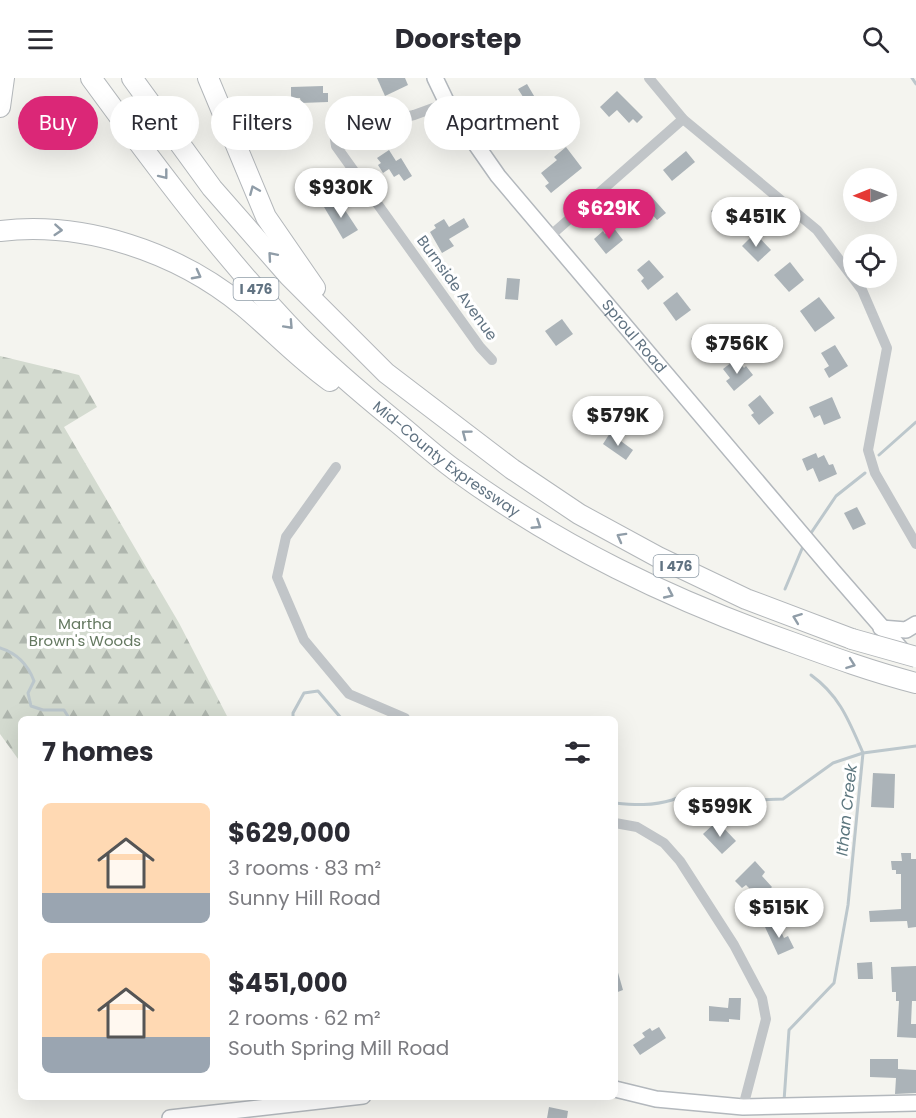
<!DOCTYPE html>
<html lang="en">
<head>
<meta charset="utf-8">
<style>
	:root { --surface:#fff; --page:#f7f7f7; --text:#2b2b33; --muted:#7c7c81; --accent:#db2777 }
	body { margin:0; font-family:Poppins,sans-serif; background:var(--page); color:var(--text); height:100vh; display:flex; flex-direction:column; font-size:22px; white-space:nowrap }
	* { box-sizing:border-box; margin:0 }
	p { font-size:20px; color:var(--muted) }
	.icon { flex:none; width:33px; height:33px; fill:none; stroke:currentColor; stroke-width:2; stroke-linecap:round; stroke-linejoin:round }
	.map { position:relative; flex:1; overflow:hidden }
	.side { position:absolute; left:18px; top:638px; width:600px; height:384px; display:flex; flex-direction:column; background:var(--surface); border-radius:9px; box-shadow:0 6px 24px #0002 }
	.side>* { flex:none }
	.guide { position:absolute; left:18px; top:18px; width:600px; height:54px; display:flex; gap:12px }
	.needle { width:39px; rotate:269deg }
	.controls { position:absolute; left:843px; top:90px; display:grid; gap:12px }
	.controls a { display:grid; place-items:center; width:54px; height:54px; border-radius:50%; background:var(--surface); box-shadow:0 6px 24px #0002; font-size:30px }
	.price { position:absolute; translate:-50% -51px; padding:0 14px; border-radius:21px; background:#fff; color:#222; font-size:20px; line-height:39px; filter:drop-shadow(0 2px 3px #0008) }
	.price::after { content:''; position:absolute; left:50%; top:36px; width:18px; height:14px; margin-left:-9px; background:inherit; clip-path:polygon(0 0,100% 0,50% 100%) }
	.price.on { background:var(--accent); color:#fff }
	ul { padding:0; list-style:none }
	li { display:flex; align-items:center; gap:18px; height:150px; padding:0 24px }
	li span { display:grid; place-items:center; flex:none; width:168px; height:120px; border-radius:9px; color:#555 }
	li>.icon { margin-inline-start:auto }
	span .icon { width:72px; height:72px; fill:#fffc; stroke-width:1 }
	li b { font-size:26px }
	h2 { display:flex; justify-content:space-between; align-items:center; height:72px; padding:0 24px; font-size:26px }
	.tag { padding:0 21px; border-radius:27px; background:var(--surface); box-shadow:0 6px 24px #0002; font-size:21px; line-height:54px }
	.tag.on { background:var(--accent); color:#fff }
	header { display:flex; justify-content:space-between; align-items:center; height:78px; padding:0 24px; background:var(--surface); font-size:27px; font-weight:700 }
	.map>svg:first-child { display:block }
	.forest { fill:url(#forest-firs) }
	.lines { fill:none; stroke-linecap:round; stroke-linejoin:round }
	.stream { stroke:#bcc7cc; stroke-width:3 }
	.building { fill:#abb3b8 }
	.secondary-casing { stroke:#b3b8bd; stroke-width:18 }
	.highway-casing { stroke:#b3b7ba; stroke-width:22 }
	.street { stroke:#c1c5c8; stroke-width:10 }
	.secondary { stroke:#fff; stroke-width:15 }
	.highway { stroke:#fff; stroke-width:20 }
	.highway-bridge-casing { stroke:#b3b7ba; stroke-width:22; stroke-linecap:butt }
	.highway-bridge { stroke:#fff; stroke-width:20 }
	.oneway { stroke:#909da8 }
	.labels { text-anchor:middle; stroke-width:6; stroke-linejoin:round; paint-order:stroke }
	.shield { fill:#fff; stroke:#909da8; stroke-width:1.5 }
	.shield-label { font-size:14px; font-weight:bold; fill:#617382 }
	.street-label { font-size:15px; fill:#617382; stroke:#fff }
	.park-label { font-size:15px; fill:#657961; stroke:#fff }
	.water-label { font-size:16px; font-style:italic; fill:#5d777f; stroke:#fff }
</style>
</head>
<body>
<header><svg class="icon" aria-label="menu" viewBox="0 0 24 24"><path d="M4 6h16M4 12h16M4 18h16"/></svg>Doorstep<svg class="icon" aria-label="search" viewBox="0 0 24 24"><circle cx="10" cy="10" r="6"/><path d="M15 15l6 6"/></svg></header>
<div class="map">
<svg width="916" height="1040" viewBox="0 0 916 1040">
	<defs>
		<pattern id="forest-firs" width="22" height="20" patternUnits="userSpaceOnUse" patternTransform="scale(1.5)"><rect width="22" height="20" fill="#d4dbd0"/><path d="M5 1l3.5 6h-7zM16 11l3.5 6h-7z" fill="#afb6ae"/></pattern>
	</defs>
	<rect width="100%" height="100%" fill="#f4f4ef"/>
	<!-- forest -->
	<polygon class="forest" points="0,278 79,297 97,329 64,349 179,545 228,640 21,640 21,685 0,656"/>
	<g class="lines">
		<!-- stream -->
		<g class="stream">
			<polyline points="912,0 916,6"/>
			<polyline points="879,377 916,344"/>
			<polyline points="809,458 836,418 865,395"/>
			<polyline points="785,511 804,466"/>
			<path d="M0,570C16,575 28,587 34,603L28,615L31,628L43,632H64L69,640"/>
			<path d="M811,597C840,618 849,643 863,675"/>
			<polyline points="293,640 293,635 304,615 318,613 341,640"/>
			<path d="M615,725C634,727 653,728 672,722C683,718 687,714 699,715L707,724L783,721L833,685L863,675L916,668"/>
			<polyline points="784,1023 789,952 834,905 848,827 863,675"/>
		</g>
	</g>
	<!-- building -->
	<g class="building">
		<polygon points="377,0 405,0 408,7 385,18"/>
		<polygon points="527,6 547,40 535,47 522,24 525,22 518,11"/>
		<polygon points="323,8 323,15 328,15 328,24 301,25 300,20 291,20 291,9"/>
		<polygon points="617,13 643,39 637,45 633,41 629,45 617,32 609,39 600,29"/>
		<polygon points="566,69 582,90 551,115 545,108 549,105 541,95 557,82 554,79"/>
		<polygon points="389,72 396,83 401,80 412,98 404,103 399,96 394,99 389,91 383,95 378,87 381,85 377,80"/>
		<polygon points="686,73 695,84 672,103 663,92"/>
		<polygon points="650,117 666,135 657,142 651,135 643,142 631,129 639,121 642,124"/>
		<polygon points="337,120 358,152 343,161 324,129"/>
		<polygon points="722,124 729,132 733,129 741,138 725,151 711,133"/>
		<polygon points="464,140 469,149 449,161 454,168 442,175 430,154 436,150 434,147 444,141 449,149"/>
		<polygon points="613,149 623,162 606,176 594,161 603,153 605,156"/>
		<polygon points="755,155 771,172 758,184 742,168"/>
		<polygon points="649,182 664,199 648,212 641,203 644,200 637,192"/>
		<polygon points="790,184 804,202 789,214 774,197"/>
		<polygon points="507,200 520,201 518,222 505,221"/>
		<polygon points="677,214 691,232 676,243 663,225"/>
		<polygon points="819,219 835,240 815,254 800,233"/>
		<polygon points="562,241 573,256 556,268 545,253"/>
		<polygon points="709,247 718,259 713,263 719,271 706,281 691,261"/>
		<polygon points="835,267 848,288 829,300 824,291 829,288 821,275"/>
		<polygon points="736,281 744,290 746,288 753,297 734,313 726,303 730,300 723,291"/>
		<polygon points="760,317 774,335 759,347 751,337 754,335 748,327"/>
		<polygon points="832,319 841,340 824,347 820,337 814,340 809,329"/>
		<polygon points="610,355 633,372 626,382 603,366"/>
		<polygon points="816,375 818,380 824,377 829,387 833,386 837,396 819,404 813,390 807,393 802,381"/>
		<polygon points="857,429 866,446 853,452 844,435"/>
		<polygon points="873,695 895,696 894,730 871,729"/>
		<polygon points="717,743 736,763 722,776 703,756"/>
		<polygon points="901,775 911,775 911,781 916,781 916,849 908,850 907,843 870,844 869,833 901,831 901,796 896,796 896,792 892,792 891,783 902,783"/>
		<polygon points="755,783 765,794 762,798 772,809 760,821 746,807 742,810 735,803"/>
		<polygon points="776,843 784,860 788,858 794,870 778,877 765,849"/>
		<polygon points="872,884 873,901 858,901 857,885"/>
		<polygon points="916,888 916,923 912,923 911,946 916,946 916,960 897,959 899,923 896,923 896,914 892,914 891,889"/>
		<polygon points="617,891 623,912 615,915 615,892"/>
		<polygon points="729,920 741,920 740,942 729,941 729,944 709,943 709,928 728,930"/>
		<polygon points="659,949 666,960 640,977 633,967 645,959 642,955 650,950 652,953"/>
		<polygon points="870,981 898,981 898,991 916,992 916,1015 895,1016 896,1000 870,999"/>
		<polygon points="549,1029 568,1033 567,1040 547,1040"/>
	</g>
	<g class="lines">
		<defs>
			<g id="secondary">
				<path id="s1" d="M435,0L447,25L498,98L833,493L907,578"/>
				<polyline points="881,550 906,552 916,546"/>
				<polyline points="615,1011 656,1021 743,1029 916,1025"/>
				<polyline points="170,1040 363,1018"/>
			</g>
			<g id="highway">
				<path id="s2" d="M91,0C156,89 223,179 299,258C329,288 361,315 394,342C414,358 434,377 455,392C559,468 670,521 791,564C832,579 873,594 916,605"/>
				<polyline points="132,0 212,110 289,198 386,295 512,391 579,436 658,479 746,521 852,561"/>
				<polyline points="208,0 266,139 315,210"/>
				<polyline points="0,29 4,0"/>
				<path d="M0,153C85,143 177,174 243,228C272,252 299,281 330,303"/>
			</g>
		</defs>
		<!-- secondary casing -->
		<use href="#secondary" class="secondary-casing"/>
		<!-- highway casing -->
		<use href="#highway" class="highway-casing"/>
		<!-- street -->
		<g class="street">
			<polyline points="649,0 683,41 817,152 862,212 887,270 868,372 875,395 916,466"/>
			<polyline points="447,25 414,37 334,55 336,68 480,269 492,282"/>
			<polyline points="550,158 683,41"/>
			<polyline points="336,389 286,459 277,499 304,562 349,616 405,640"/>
			<polyline points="615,745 637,749 664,765 680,783 734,867 762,920 766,941 743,1029"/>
		</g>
		<!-- secondary -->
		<use href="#secondary" class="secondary"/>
		<!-- highway -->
		<use href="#highway" class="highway"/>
		<defs>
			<polyline id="highway-bridge" points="852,561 916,579"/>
		</defs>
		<!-- highway-bridge casing -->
		<use href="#highway-bridge" class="highway-bridge-casing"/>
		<!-- highway-bridge -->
		<use href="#highway-bridge" class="highway-bridge"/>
	</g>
	<!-- one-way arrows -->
	<defs><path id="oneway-chevron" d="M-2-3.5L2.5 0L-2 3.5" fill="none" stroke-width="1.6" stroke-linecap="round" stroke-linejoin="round" transform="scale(1.5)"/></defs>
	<g class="oneway">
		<use href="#oneway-chevron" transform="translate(164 97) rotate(52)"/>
		<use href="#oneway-chevron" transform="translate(254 112) rotate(-113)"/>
		<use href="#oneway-chevron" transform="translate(58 152) rotate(4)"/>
		<use href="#oneway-chevron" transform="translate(272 178) rotate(-131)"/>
		<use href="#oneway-chevron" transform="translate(197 197) rotate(28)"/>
		<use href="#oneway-chevron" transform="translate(289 247) rotate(47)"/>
		<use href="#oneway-chevron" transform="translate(466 356) rotate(-143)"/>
		<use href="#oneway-chevron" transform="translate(537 447) rotate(33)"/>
		<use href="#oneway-chevron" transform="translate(621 459) rotate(-151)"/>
		<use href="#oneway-chevron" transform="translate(669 516) rotate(25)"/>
		<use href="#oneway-chevron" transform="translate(797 540) rotate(-159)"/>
		<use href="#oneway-chevron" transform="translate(851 586) rotate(20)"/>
	</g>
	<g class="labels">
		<!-- shield labels -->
		<g class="shield">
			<rect x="233.5" y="200" width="45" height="22" rx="4.5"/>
			<rect x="653.5" y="477" width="45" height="22" rx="4.5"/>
		</g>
		<g class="shield-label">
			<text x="256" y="216">I 476</text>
			<text x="676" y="493">I 476</text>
		</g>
		<!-- street labels -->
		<g class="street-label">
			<text transform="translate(457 210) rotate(54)" y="5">Burnside Avenue</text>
			<text dy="5" stroke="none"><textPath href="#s1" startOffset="327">Sproul Road</textPath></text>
			<text dy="5" stroke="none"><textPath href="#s2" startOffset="524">Mid-County Expressway</textPath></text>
		</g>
		<!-- park labels -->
		<g class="park-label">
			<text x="85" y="551">Martha<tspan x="85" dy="17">Brown's Woods</tspan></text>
		</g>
		<!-- water labels -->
		<g class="water-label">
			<text transform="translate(846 732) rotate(-84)" y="6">Ithan Creek</text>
		</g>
	</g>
</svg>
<div class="controls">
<a><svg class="needle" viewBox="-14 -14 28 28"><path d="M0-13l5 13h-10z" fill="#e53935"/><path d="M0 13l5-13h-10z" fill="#7c7c81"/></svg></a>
<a><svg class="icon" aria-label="locate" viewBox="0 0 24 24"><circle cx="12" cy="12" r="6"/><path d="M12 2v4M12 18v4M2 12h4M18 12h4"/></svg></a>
</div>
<b class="price" style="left:341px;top:141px">$930K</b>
<b class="price on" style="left:609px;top:162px">$629K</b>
<b class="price" style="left:756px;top:170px">$451K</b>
<b class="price" style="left:737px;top:297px">$756K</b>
<b class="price" style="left:618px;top:369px">$579K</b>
<b class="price" style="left:720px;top:760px">$599K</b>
<b class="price" style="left:779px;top:861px">$515K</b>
<div class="guide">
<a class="tag on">Buy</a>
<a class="tag">Rent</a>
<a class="tag">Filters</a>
<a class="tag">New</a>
<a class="tag">Apartment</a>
</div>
<section class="side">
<h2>7 homes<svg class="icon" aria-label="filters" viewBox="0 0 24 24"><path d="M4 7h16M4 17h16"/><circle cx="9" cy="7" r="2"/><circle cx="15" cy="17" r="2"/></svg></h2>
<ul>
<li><span style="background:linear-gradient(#ffd9b3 75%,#9aa5b1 0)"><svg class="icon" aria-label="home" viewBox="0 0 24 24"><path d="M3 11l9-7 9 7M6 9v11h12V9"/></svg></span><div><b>$629,000</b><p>3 rooms · 83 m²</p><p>Sunny Hill Road</p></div></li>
<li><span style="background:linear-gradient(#ffd9b3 70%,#9aa5b1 0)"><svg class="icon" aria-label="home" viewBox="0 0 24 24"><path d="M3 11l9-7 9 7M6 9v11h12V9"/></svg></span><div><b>$451,000</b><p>2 rooms · 62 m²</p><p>South Spring Mill Road</p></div></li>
</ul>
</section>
</div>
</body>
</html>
